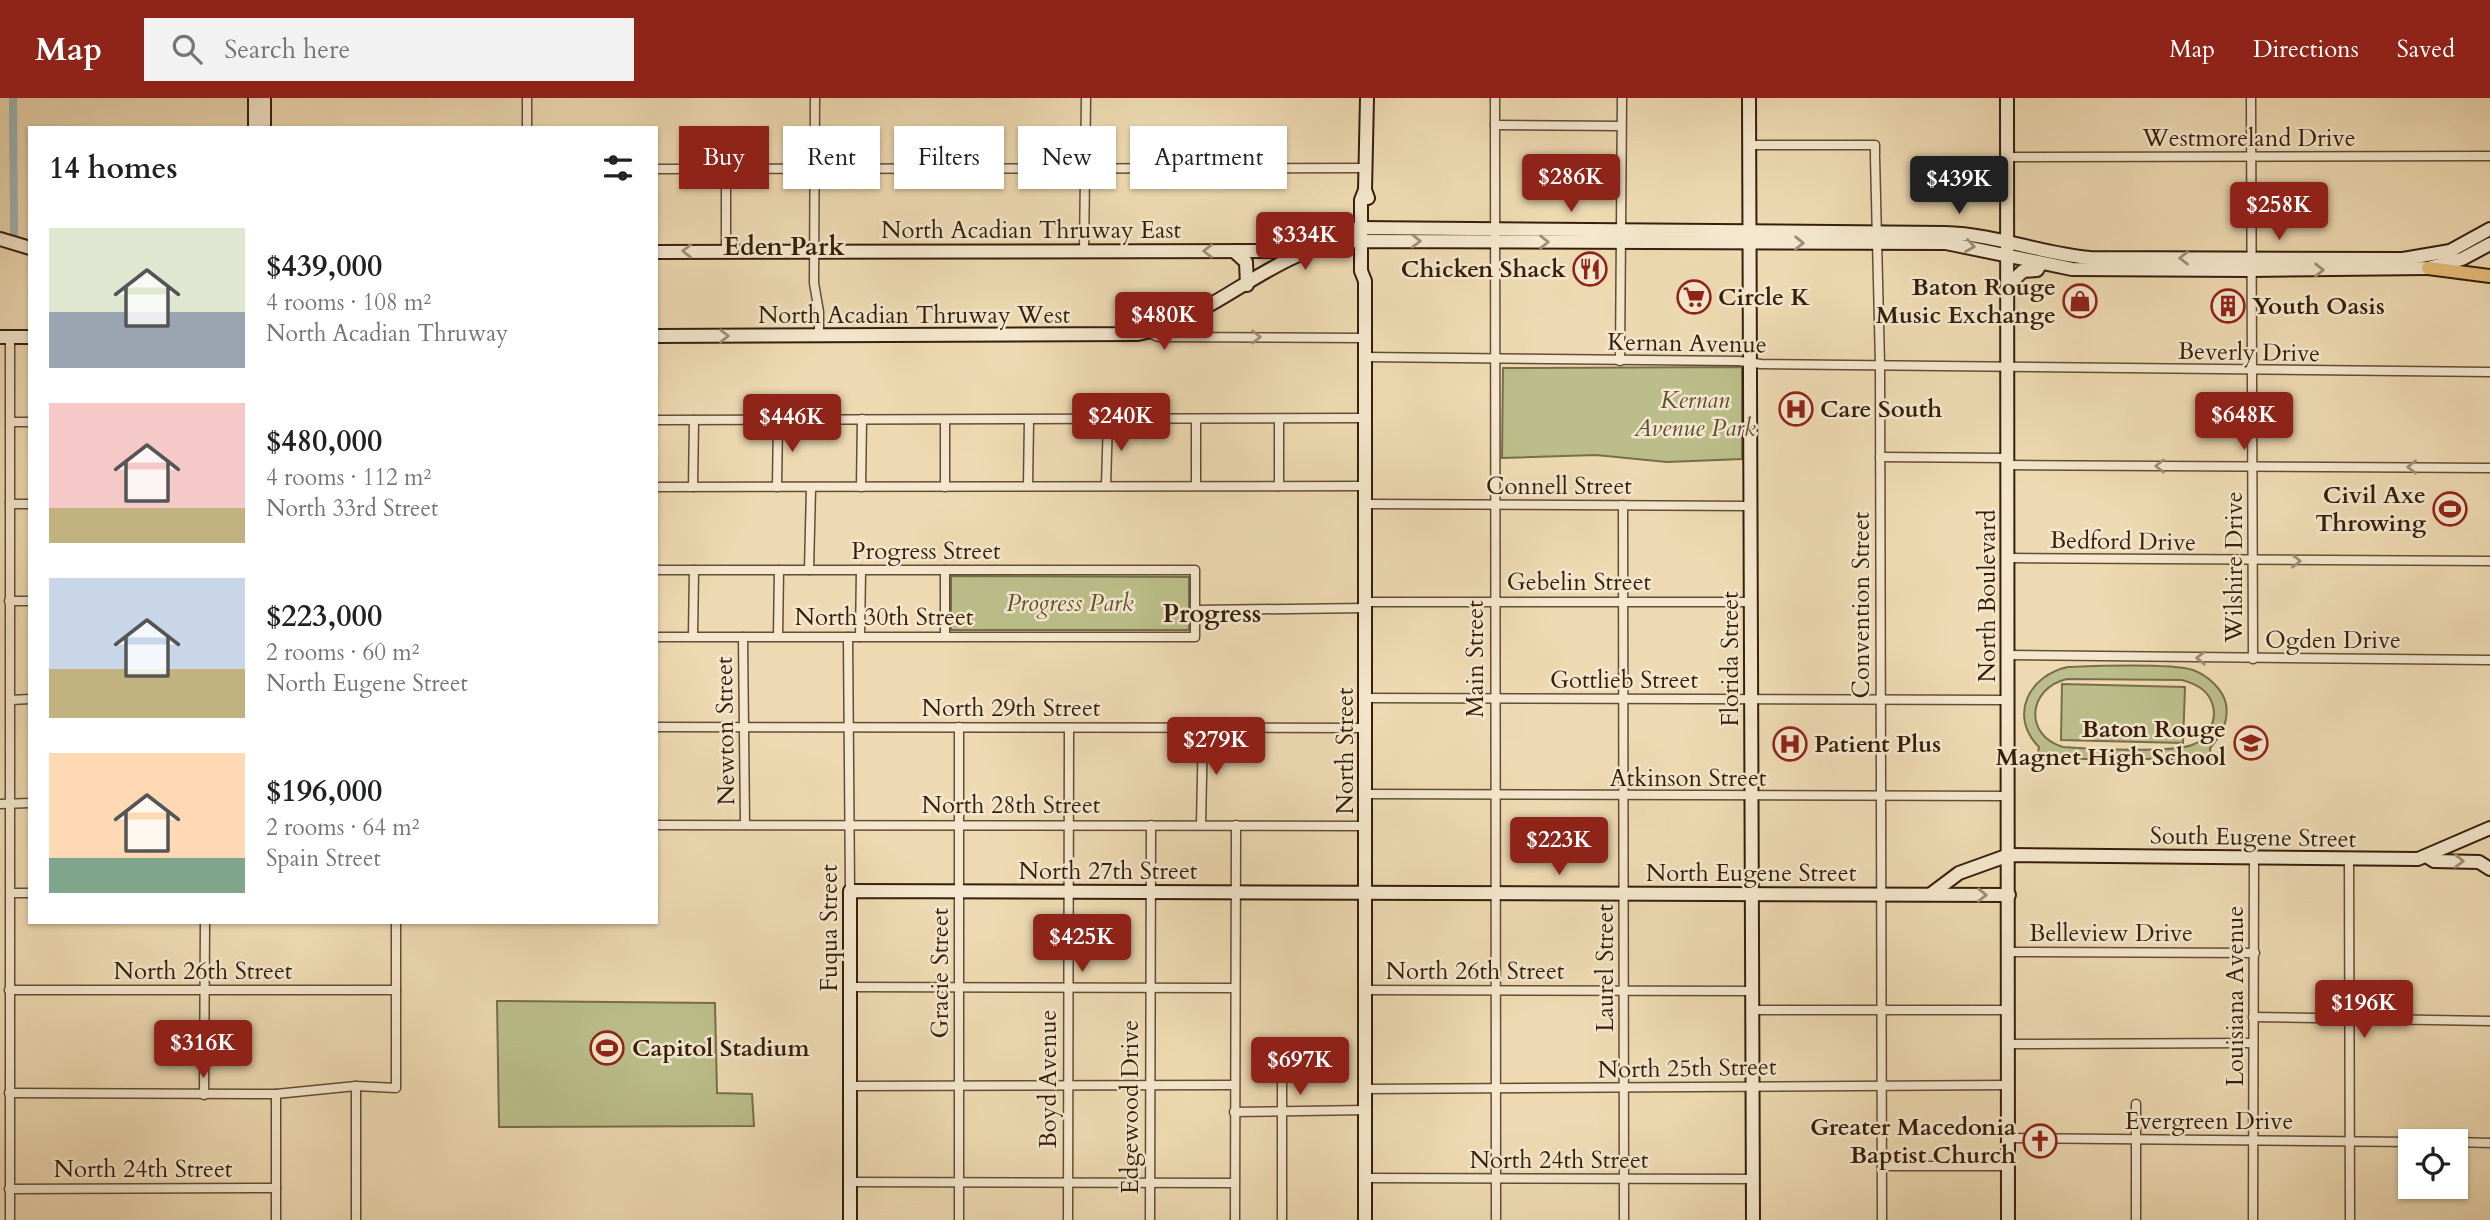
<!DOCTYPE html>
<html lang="en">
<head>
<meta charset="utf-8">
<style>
	:root { --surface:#fff; --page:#f2f2f2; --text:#202124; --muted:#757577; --accent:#8f2418 }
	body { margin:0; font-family:Cardo,serif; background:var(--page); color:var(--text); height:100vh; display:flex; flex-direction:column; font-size:26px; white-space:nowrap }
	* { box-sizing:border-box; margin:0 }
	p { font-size:23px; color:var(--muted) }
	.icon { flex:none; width:38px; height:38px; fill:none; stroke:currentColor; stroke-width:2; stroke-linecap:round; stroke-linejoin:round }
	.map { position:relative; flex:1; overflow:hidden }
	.drawer { position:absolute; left:28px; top:28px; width:630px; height:798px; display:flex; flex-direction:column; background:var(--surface); border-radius:0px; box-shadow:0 2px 5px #0004 }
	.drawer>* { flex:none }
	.top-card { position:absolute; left:679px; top:28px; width:665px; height:63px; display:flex; gap:14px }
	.controls { position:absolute; left:2398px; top:1031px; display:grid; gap:14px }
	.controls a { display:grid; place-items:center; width:70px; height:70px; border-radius:0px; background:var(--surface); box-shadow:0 2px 5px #0004; font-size:35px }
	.price { position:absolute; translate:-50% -60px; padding:0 16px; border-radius:7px; background:var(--accent); color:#fff; font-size:23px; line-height:46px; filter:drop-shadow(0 2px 4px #0008) }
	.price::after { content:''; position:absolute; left:50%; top:42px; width:21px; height:16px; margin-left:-10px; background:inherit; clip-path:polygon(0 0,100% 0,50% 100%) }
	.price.on { background:#222; color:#fff }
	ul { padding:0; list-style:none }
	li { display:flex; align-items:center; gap:21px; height:175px; padding:0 21px }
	li span { display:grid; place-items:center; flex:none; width:196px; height:140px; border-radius:0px; color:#555 }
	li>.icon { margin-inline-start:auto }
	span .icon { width:84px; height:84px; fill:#fffc; stroke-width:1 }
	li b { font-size:30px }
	h2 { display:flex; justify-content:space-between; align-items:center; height:84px; padding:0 21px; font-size:30px }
	.tag { padding:0 24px; border-radius:0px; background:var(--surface); box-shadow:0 2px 5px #0004; font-size:24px; line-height:63px }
	.tag.on { background:var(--accent); color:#fff }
	header { display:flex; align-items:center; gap:42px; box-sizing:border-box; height:98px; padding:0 35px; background:var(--accent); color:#fff }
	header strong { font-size:33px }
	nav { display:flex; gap:38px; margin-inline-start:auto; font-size:24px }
	.search { width:490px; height:63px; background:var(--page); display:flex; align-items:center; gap:18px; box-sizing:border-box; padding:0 24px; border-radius:0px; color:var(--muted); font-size:26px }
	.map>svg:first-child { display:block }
	.green { fill:#bbbe8a; stroke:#786e4b; stroke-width:2; fill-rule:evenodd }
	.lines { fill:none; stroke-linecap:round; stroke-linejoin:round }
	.canal { stroke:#9fb8b7; stroke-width:8 }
	.street-casing { stroke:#644d36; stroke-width:11 }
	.secondary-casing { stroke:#361e0c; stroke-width:16 }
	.primary-casing { stroke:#361e0c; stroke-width:16 }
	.street { stroke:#f4e7cd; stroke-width:8 }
	.secondary { stroke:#f4e7cd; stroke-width:12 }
	.primary { stroke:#e7bd79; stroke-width:12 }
	.oneway { stroke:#9e8d76 }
	.labels { text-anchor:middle; stroke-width:5; stroke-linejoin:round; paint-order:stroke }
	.street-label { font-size:24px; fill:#361e0c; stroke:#f4e7cd }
	.poi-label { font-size:24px; font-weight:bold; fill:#361e0c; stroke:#f4e7cd; text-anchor:end }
	.park-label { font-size:24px; font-style:italic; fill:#5e4e32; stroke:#f4e7cd }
	.neighbourhood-label { font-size:26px; font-weight:bold; fill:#361e0c; stroke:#f4e7cd }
</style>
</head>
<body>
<header>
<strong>Map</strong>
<div class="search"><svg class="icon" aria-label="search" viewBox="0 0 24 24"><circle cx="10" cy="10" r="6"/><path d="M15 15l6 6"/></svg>Search here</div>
<nav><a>Map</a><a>Directions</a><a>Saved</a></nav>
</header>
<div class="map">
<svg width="2490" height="1122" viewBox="0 0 2490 1122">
	<rect width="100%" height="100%" fill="#eedab2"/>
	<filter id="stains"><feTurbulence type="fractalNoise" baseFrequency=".00286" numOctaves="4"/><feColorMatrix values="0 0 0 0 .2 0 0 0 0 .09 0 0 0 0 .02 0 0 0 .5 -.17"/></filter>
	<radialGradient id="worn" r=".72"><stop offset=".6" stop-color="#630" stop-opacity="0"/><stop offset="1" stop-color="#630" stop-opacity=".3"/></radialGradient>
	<!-- green -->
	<g class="green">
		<polygon points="1742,269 1742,361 1667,364 1596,357 1502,360 1503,270"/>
		<polygon points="951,478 1189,479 1189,532 951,532"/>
		<path d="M2068,569C2095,568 2170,565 2193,572C2207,577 2223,591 2226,606C2229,623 2221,638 2210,650L2211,661H2037L2039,649C2008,618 2029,577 2068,569ZM2067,581L2182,582C2196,586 2209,592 2213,608C2217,624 2207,642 2192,647C2171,655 2088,651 2063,649C2023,637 2028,590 2067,581Z"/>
		<polygon points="2062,586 2185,589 2183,645 2061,642"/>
		<polygon points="497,903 715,905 717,995 752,996 754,1028 499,1029"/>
	</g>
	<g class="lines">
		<!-- canal -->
		<polyline class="canal" points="13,0 14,136"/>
		<defs>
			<g id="street">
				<polyline points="815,0 814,185 819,214 819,238"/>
				<polyline points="1495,0 1496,1122"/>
				<polyline points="2251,0 2253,561"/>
				<polyline points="1495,27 1621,28"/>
				<polyline points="527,30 527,0"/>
				<polyline points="1750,47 1875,47 1875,56"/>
				<polyline points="1875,59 1880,266 1882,1122"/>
				<polyline points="2007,59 2490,58"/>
				<polyline points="656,71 1366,70"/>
				<polyline points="726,153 726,71"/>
				<polyline points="1084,153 1086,0"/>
				<polyline points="1147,234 1158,239 1365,240"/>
				<polyline points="1365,259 1739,263 1761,266 2490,274"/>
				<polyline points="1620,263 1622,0"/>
				<polyline points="656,322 1365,320"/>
				<polyline points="945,322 945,389"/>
				<polyline points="1196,322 1196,387"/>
				<polyline points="1279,322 1279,388"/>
				<polyline points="11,324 30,324"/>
				<polyline points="1880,359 2008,360"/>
				<polyline points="2008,367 2490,370"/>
				<polyline points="1106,387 1108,322"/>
				<polyline points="1028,388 1029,322"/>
				<polyline points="656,389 1366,388"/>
				<polyline points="693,389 694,322"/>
				<polyline points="777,389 778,322"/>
				<polyline points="861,389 862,321"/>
				<polyline points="10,406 30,406"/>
				<polyline points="1366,406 1751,408"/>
				<polyline points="1623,407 1624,1122"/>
				<polyline points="2008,460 2490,463"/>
				<polyline points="656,472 1195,472 1195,539 656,539"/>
				<polyline points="809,472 811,390"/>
				<polyline points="9,503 30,503"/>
				<polyline points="1366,504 1751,504"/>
				<polyline points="1196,512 1366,510"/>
				<polyline points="693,538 694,472"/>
				<polyline points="778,538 779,472"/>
				<polyline points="945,538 945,472"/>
				<polyline points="743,539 745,727"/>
				<polyline points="848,539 850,793"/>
				<polyline points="860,539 861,472"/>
				<polyline points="2008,557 2490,562"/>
				<polyline points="1366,600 2008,602"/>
				<polyline points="11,602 30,601"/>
				<polyline points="656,629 1365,630"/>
				<polyline points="1366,696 2009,698"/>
				<polyline points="0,706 30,705"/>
				<polyline points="656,727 1366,728"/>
				<polyline points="1201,727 1203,630"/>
				<polyline points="2349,762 2350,1122"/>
				<polyline points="12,795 30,795"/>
				<polyline points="2008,854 2255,855"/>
				<polyline points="850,889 1235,890"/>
				<polyline points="9,892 396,892"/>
				<polyline points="1366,892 1752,893"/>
				<polyline points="1753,912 2008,912"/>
				<polyline points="2253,919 2490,923"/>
				<polyline points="2008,946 2253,945"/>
				<polyline points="356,988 356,1122"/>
				<polyline points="850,988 1234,987"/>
				<polyline points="1366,991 2008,987"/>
				<polyline points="9,995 276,996 356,988 396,990 396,824"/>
				<polyline points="276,996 276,1122"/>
				<polyline points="204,997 205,824"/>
				<polyline points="2136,1006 2136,1122"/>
				<polyline points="1234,1014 1365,1012"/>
				<polyline points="2008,1040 2410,1044"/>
				<polyline points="2455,1044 2490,1045"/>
				<polyline points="1882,1068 2008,1068"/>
				<polyline points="1366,1080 1753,1081"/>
				<polyline points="850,1084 1234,1085"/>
				<polyline points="9,1091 276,1090"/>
				<polyline points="10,1122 10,239"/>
				<polyline points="959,1122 959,629"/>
				<polyline points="1068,1122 1069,630"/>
				<polyline points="1150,1122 1151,727"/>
				<polyline points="1235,1122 1236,727"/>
				<polyline points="1282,1122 1282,946"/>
				<polyline points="2253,1122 2254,759"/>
			</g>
			<g id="secondary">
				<polyline points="255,0 255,30"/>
				<polyline points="264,0 264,30"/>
				<polyline points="1367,0 1365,92 1368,100"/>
				<polyline points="1749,0 1753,1122"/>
				<polyline points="2007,0 2008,1122"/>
				<polyline points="1365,92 1361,102 1361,173 1365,183 1365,1122"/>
				<polyline points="0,141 30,150"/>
				<polyline points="1234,153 1246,164 1247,187"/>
				<path d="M656,154L1273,153L1335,134L1361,130L1945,135C1995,136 2041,156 2090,160L2403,161L2450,153L2490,131"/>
				<polyline points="2007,188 2023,173 2037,172 2041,165"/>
				<path d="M656,238L1137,236C1216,222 1274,147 1355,143L1946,145L2072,171L2250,172L2428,170L2462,161L2490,146"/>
				<polyline points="0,239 30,239"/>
				<polyline points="2428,759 2434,763 2479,764 2490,771"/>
				<polyline points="1931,796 1959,775 2009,757 2418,761 2490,730"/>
				<polyline points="850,1122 850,793 2009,797"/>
			</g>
			<polyline id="primary" points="2428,170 2490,178"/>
		</defs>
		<!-- street casing -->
		<use href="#street" class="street-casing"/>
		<!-- secondary casing -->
		<use href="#secondary" class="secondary-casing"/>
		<!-- primary casing -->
		<use href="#primary" class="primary-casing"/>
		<!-- street -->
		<use href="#street" class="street"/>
		<!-- secondary -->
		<use href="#secondary" class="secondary"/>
		<!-- primary -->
		<use href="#primary" class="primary"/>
	</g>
	<!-- one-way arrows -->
	<defs><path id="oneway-chevron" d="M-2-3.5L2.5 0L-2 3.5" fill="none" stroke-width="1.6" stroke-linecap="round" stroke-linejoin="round" transform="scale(1.75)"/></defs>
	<g class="oneway">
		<use href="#oneway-chevron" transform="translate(1416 143) rotate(1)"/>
		<use href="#oneway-chevron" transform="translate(1544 144)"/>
		<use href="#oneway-chevron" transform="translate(1799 145) rotate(1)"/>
		<use href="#oneway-chevron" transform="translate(1970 148) rotate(9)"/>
		<use href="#oneway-chevron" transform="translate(687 153) rotate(180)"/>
		<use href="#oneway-chevron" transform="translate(1208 153) rotate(180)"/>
		<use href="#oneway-chevron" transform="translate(2184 160) rotate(-180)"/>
		<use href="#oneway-chevron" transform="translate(2319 172)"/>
		<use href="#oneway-chevron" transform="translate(724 238)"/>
		<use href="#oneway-chevron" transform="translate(1256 239)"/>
		<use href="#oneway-chevron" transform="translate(2160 368) rotate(-180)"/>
		<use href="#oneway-chevron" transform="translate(2412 369) rotate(-180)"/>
		<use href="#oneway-chevron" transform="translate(2296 463)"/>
		<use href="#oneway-chevron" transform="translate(2201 560) rotate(-179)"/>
		<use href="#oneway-chevron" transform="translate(2459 763) rotate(1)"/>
		<use href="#oneway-chevron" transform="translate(1982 797) rotate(1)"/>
	</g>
	<!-- icons -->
	<defs>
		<symbol id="restaurant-ring" viewBox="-11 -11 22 22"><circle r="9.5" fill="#f4e7cd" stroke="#8f2418" stroke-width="1.5"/><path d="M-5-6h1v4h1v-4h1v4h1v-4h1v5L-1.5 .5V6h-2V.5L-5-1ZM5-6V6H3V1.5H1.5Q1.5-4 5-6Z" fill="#8f2418"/></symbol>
		<symbol id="supermarket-ring" viewBox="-11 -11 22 22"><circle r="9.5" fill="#f4e7cd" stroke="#8f2418" stroke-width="1.5"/><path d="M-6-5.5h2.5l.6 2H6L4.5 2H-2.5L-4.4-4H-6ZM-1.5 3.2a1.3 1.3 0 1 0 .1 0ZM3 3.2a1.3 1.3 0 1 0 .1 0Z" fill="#8f2418"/></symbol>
		<symbol id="shop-ring" viewBox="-11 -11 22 22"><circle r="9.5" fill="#f4e7cd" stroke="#8f2418" stroke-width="1.5"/><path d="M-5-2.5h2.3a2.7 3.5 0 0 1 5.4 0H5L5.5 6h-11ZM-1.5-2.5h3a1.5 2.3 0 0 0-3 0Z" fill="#8f2418"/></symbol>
		<symbol id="building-ring" viewBox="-11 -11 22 22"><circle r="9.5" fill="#f4e7cd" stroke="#8f2418" stroke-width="1.5"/><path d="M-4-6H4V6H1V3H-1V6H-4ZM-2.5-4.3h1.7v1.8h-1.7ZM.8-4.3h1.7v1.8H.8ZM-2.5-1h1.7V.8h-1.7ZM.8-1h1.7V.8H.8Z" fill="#8f2418"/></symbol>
		<symbol id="hospital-ring" viewBox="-11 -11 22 22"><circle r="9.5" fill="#f4e7cd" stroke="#8f2418" stroke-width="1.5"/><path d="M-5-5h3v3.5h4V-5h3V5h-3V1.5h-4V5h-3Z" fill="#8f2418"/></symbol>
		<symbol id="stadium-ring" viewBox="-11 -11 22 22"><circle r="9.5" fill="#f4e7cd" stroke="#8f2418" stroke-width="1.5"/><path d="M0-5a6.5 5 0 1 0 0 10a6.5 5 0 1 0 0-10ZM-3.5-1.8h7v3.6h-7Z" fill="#8f2418"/></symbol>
		<symbol id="school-ring" viewBox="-11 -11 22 22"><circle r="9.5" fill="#f4e7cd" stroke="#8f2418" stroke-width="1.5"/><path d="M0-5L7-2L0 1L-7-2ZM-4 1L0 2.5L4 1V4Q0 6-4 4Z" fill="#8f2418"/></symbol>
		<symbol id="church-ring" viewBox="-11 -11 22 22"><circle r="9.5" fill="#f4e7cd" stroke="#8f2418" stroke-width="1.5"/><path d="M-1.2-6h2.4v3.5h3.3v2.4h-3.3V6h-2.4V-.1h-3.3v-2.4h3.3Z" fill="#8f2418"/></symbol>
	</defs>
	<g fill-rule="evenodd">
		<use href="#restaurant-ring" x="1571" y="152" width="38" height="38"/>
		<use href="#supermarket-ring" x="1675" y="180" width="38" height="38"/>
		<use href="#shop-ring" x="2061" y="184" width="38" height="38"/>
		<use href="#building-ring" x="2209" y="189" width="38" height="38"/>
		<use href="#hospital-ring" x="1777" y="292" width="38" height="38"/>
		<use href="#stadium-ring" x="2431" y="392" width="38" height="38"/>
		<use href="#school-ring" x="2232" y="626" width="38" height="38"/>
		<use href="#hospital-ring" x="1771" y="627" width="38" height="38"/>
		<use href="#stadium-ring" x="588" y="931" width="38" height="38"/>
		<use href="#church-ring" x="2021" y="1024" width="38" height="38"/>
	</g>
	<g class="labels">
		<!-- street labels -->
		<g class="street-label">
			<text x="2249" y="48">Westmoreland Drive</text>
			<text x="1031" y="140">North Acadian Thruway East</text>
			<text x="914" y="225">North Acadian Thruway West</text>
			<text transform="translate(1687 245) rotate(1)" y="8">Kernan Avenue</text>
			<text transform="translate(2249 254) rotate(1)" y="8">Beverly Drive</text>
			<text x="1559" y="396">Connell Street</text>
			<text transform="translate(2123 443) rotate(1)" y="8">Bedford Drive</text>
			<text x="926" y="461">Progress Street</text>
			<text transform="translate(2234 469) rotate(-90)" y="8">Wilshire Drive</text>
			<text x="1579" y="492">Gebelin Street</text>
			<text transform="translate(1987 498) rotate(-90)" y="8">North Boulevard</text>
			<text transform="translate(1861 507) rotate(-90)" y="8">Convention Street</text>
			<text x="884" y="527">North 30th Street</text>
			<text x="2333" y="550">Ogden Drive</text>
			<text transform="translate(1475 561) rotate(-90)" y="8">Main Street</text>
			<text transform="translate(1730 561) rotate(-90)" y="8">Florida Street</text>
			<text x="1624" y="590">Gottlieb Street</text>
			<text x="1011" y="618">North 29th Street</text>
			<text transform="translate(725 633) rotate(-91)" y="8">Newton Street</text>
			<text transform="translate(1345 653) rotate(-90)" y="8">North Street</text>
			<text x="1688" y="688">Atkinson Street</text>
			<text x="1011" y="715">North 28th Street</text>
			<text transform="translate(2253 739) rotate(1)" y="8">South Eugene Street</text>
			<text x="1108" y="781">North 27th Street</text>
			<text x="1751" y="783">North Eugene Street</text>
			<text transform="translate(829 830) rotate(-90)" y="8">Fuqua Street</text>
			<text x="2111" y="843">Belleview Drive</text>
			<text transform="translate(1605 870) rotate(-90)" y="8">Laurel Street</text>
			<text x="203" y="881">North 26th Street</text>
			<text x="1475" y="881">North 26th Street</text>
			<text transform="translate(940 875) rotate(-90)" y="8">Gracie Street</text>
			<text transform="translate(2235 898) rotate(-90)" y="8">Louisiana Avenue</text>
			<text transform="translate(1687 970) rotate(-1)" y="8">North 25th Street</text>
			<text transform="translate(1048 981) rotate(-90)" y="8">Boyd Avenue</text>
			<text transform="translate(1130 1009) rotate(-90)" y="8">Edgewood Drive</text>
			<text x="2209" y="1031">Evergreen Drive</text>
			<text x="1559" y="1070">North 24th Street</text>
			<text x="143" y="1079">North 24th Street</text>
		</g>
		<!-- poi labels -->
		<g class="poi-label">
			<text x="1566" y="179">Chicken Shack</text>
			<text x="2056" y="197">Baton Rouge<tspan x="2056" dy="28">Music Exchange</tspan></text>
			<text x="1718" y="207" text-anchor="start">Circle K</text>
			<text x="2252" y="216" text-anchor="start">Youth Oasis</text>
			<text x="1820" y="319" text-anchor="start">Care South</text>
			<text x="2426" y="405">Civil Axe<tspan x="2426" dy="28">Throwing</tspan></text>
			<text x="2226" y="639">Baton Rouge<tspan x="2226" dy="28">Magnet High School</tspan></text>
			<text x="1814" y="654" text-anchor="start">Patient Plus</text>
			<text x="632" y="958" text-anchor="start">Capitol Stadium</text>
			<text x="2016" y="1037">Greater Macedonia<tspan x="2016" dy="28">Baptist Church</tspan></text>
		</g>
		<!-- park labels -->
		<g class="park-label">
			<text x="1695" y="310">Kernan<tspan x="1695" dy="28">Avenue Park</tspan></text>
			<text x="1070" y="513">Progress Park</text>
		</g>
		<!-- neighbourhood labels -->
		<g class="neighbourhood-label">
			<text x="784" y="157">Eden Park</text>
			<text x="1212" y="524">Progress</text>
		</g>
	</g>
	<rect width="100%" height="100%" filter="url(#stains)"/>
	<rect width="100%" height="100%" fill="url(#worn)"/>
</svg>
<div class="controls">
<a><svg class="icon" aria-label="locate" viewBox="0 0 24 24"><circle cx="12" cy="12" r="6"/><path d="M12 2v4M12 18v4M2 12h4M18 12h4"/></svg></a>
</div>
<b class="price" style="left:1571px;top:116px">$286K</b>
<b class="price on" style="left:1959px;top:118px">$439K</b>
<b class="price" style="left:2279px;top:144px">$258K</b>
<b class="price" style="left:1305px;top:174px">$334K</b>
<b class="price" style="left:1164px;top:254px">$480K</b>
<b class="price" style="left:2244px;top:354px">$648K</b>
<b class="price" style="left:1121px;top:355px">$240K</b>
<b class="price" style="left:792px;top:356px">$446K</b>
<b class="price" style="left:1216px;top:679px">$279K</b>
<b class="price" style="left:1559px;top:779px">$223K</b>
<b class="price" style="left:1082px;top:876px">$425K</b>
<b class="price" style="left:2364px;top:942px">$196K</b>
<b class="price" style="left:203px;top:982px">$316K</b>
<b class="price" style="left:1300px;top:999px">$697K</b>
<div class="top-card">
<a class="tag on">Buy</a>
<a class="tag">Rent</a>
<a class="tag">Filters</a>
<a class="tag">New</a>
<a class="tag">Apartment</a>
</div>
<section class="drawer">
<h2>14 homes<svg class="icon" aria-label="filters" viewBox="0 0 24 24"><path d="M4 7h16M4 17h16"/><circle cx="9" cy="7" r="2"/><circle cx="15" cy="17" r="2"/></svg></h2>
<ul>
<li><span style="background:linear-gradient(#dfe7d0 60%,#9aa5b1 0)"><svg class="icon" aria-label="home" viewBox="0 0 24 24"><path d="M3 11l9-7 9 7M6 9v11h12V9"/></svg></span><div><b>$439,000</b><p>4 rooms · 108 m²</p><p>North Acadian Thruway</p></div></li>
<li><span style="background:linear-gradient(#f6c9c9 75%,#c2b280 0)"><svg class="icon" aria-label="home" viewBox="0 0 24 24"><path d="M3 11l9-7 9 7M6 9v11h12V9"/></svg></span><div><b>$480,000</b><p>4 rooms · 112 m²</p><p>North 33rd Street</p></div></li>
<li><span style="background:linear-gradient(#c9d6e8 65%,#c2b280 0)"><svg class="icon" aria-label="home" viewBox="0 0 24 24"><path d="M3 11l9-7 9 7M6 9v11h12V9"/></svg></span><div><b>$223,000</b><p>2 rooms · 60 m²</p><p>North Eugene Street</p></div></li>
<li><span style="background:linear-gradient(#ffd9b3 75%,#7fa58c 0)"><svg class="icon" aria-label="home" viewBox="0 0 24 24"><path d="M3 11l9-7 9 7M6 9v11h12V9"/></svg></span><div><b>$196,000</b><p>2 rooms · 64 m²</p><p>Spain Street</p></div></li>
</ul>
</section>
</div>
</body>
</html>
